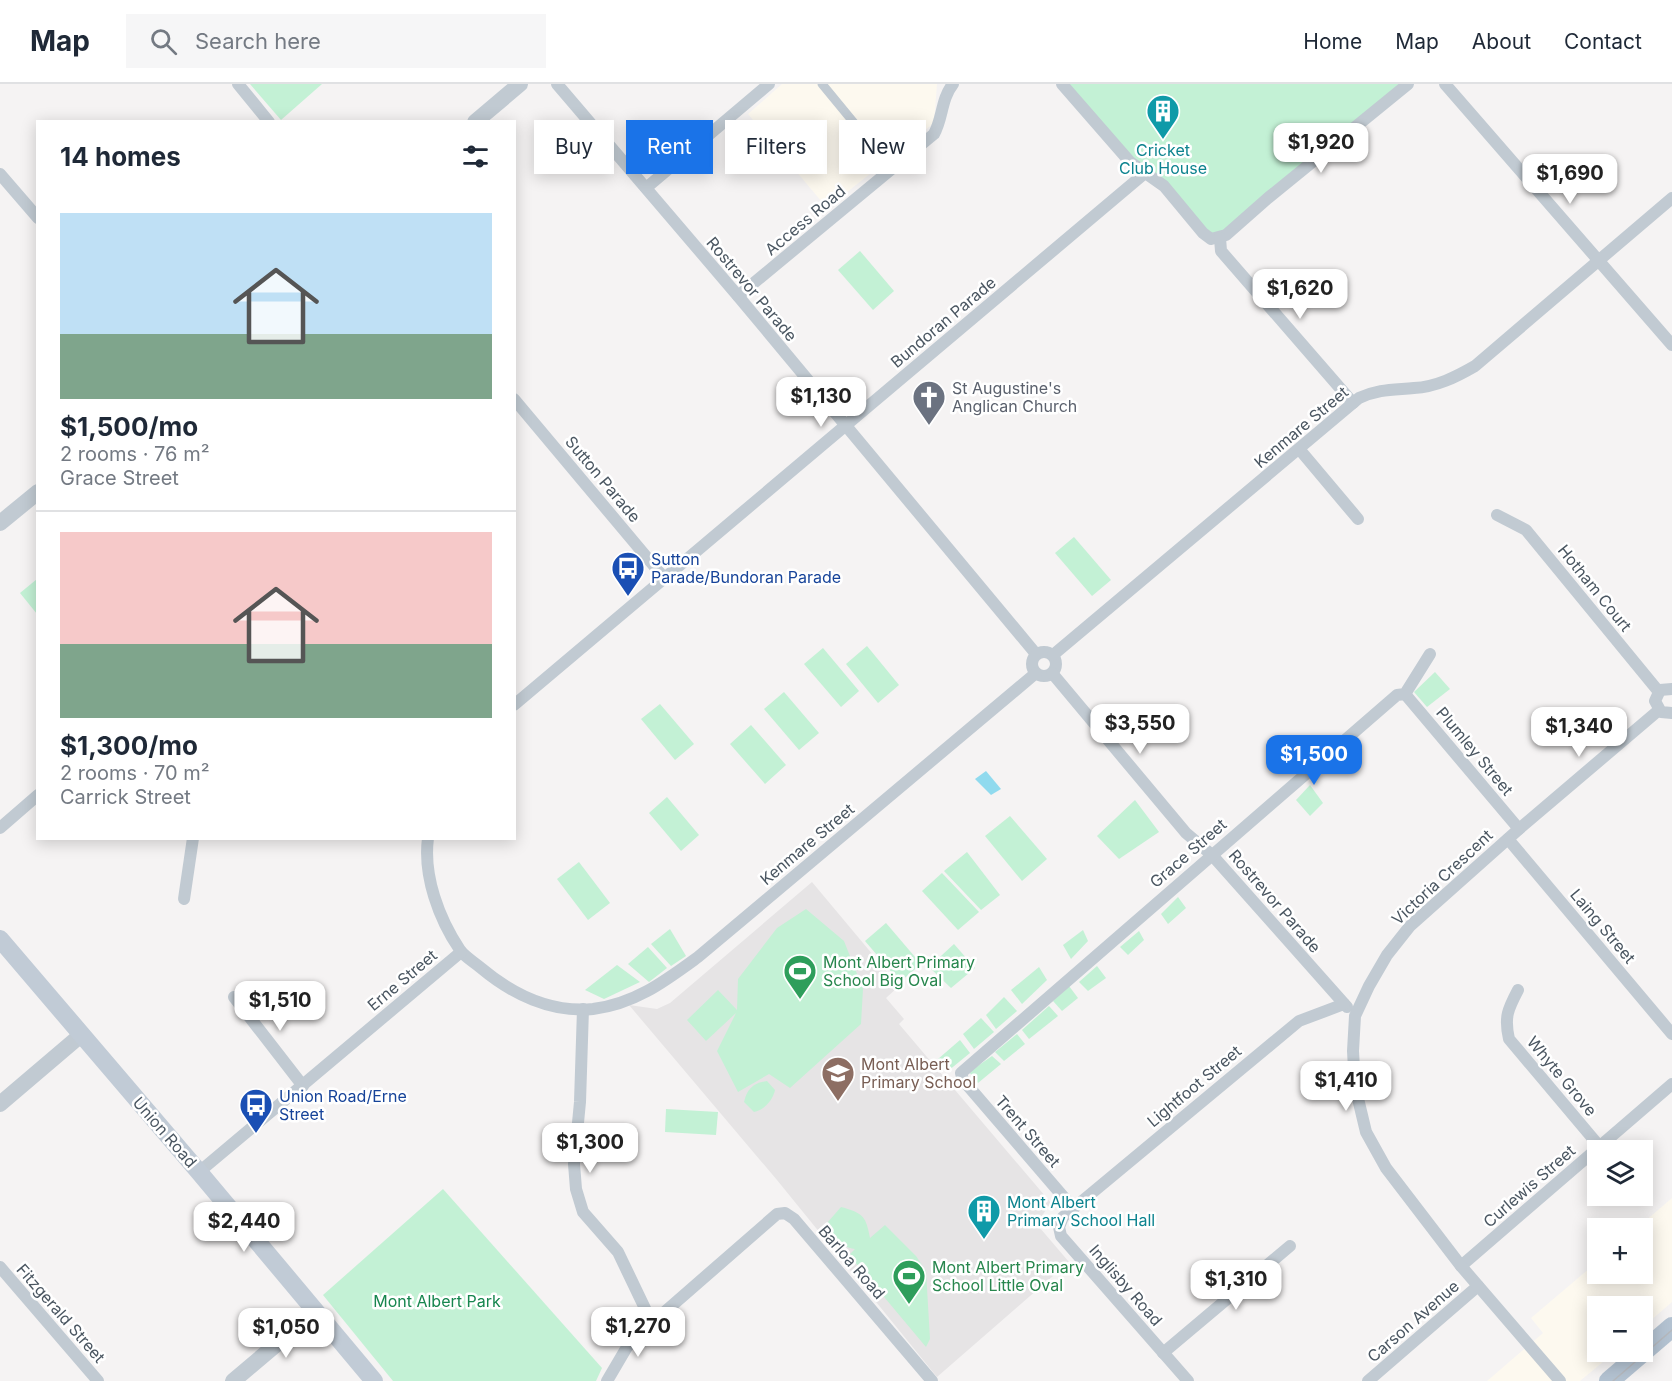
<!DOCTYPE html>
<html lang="en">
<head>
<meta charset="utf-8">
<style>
	:root { --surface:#fff; --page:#f6f6f7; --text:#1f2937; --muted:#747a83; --line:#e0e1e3; --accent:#1a73e8 }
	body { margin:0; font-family:Inter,sans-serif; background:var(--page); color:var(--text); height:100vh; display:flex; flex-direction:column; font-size:22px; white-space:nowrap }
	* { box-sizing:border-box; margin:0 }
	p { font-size:20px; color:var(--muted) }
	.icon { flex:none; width:33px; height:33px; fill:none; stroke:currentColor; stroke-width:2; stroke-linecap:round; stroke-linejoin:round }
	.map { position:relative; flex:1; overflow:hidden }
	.sheet { position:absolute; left:36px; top:36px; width:480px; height:720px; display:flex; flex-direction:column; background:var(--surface); border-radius:0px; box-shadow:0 3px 15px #0003 }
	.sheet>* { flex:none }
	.hud { position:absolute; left:534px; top:36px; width:570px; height:54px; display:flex; gap:12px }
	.tools { position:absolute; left:1587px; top:1056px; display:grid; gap:12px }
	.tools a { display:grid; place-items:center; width:66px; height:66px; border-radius:0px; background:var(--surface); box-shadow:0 3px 15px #0003; font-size:30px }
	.price { position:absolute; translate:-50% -51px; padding:0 14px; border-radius:12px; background:#fff; color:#222; font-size:20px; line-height:39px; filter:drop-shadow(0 2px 3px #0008) }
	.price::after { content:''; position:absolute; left:50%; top:36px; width:18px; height:14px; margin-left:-9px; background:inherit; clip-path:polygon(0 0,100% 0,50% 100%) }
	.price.selected { background:var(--accent); color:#fff }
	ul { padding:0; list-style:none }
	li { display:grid; align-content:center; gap:12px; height:318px; padding:0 24px }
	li+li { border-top:2px solid var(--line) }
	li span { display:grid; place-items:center; height:186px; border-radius:0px; color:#555 }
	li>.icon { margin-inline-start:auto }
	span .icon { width:108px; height:108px; fill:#fffc; stroke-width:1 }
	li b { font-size:26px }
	h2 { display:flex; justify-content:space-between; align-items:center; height:72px; padding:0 24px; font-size:26px }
	.pill { padding:0 21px; border-radius:0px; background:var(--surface); box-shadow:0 3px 15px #0003; font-size:21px; line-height:54px }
	.pill.selected { background:var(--accent); color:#fff }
	header { display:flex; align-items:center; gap:36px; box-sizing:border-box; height:84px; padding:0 30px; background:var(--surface); border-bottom:2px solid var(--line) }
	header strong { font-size:28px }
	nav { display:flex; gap:33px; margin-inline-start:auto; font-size:21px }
	.search { width:420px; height:54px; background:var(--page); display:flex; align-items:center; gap:15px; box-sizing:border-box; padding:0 21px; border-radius:0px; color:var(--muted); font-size:22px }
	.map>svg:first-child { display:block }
	.commercial { fill:#fdf9ef }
	.education { fill:#e6e4e5 }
	.green { fill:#c3f1d5 }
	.water { fill:#90daee }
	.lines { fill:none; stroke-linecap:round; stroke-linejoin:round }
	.pedestrian { stroke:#c1cad2; stroke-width:9 }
	.minor { stroke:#c1cad2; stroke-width:12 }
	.tertiary { stroke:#c1cad2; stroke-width:16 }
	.secondary { stroke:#c1cbd6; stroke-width:18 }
	.primary { stroke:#b3c2d1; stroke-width:20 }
	.tram { stroke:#b5b8bd; stroke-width:1.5 }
	.labels { text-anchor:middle; stroke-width:5; stroke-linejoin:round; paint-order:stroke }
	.culture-label { font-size:16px; fill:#0d838f; stroke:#fff }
	.street-label { font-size:16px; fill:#4a5661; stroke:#fff }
	.worship-label { font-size:16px; fill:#5b616d; stroke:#fff; text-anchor:start }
	.transit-label { font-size:16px; fill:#164399; stroke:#fff; text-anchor:start }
	.leisure-label { font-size:16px; fill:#27864d; stroke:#fff; text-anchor:start }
	.education-label { font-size:16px; fill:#785e54; stroke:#fff; text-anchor:start }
	.park-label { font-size:16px; fill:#17864f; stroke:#fff }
</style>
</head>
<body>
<header>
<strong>Map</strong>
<div class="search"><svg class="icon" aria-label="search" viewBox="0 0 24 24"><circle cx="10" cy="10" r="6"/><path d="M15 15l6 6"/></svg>Search here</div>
<nav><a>Home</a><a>Map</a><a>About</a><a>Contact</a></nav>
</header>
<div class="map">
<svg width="1672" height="1297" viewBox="0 0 1672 1297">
	<rect width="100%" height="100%" fill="#f5f3f3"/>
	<!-- commercial -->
	<g class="commercial">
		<polygon points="782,0 937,0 934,39 827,124 748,30"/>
		<polygon points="1672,1114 1672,1218 1643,1243 1642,1222 1598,1222 1598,1268 1615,1268 1580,1297 1487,1297 1543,1249 1531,1234 1597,1178 1598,1190 1642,1190 1642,1144 1637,1144"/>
	</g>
	<!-- education -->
	<polygon class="education" points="812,798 899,902 886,914 904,935 899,940 1051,1119 1041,1133 1040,1144 1069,1178 937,1293 777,1096 629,921 657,925 670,919"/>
	<!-- green -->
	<g class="green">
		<polygon points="250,0 322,0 281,36"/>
		<polygon points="1062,0 1405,0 1220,154 1211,155"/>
		<polygon points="860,167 894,207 873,226 838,186"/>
		<polygon points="1074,453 1111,496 1092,512 1055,469"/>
		<polygon points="37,495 37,530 20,509"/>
		<polygon points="867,562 899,601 878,619 846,580"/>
		<polygon points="823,564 859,607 841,623 804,580"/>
		<polygon points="1435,588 1450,605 1427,623 1414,608"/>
		<polygon points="784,608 819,649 799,666 764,625"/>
		<polygon points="660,620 694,660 675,676 641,635"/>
		<polygon points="751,641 786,681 765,700 730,660"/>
		<polygon points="1310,701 1323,719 1310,732 1296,716"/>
		<polygon points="667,713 699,751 681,767 649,729"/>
		<polygon points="1135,716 1159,748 1119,775 1097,752"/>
		<polygon points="1010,732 1047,775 1022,797 985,752"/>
		<polygon points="967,768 1000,811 981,826 944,787"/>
		<polygon points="579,778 610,819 588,836 557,795"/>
		<polygon points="942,789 979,828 958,846 922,807"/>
		<polygon points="1178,813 1186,824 1168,840 1161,830"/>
		<polygon points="806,825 844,857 863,905 861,940 790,1004 769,990 738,1008 717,967 736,929 706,957 687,936 718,906 737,926 738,895 777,844"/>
		<polygon points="886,839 921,880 900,898 865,857"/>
		<polygon points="670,845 686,872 671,882 651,860"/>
		<polygon points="1083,846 1088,857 1071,875 1063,861"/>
		<polygon points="1139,847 1144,856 1128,871 1120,863"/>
		<polygon points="954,860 975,884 951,904 929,883"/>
		<polygon points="648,863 667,884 649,898 628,880"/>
		<polygon points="617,881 640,898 604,915 585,906"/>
		<polygon points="1097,882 1106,894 1088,907 1079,898"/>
		<polygon points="1039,883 1047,896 1022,920 1011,906"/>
		<polygon points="1069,902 1078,914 1062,927 1053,917"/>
		<polygon points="1004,913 1017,927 996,945 986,931"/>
		<polygon points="1049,922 1058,932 1029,955 1022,946"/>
		<polygon points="981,934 994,948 974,965 963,950"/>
		<polygon points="1017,950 1025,960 1004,977 995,968"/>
		<polygon points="960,956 970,969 948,987 938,975"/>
		<polygon points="992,972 1001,980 978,999 969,988"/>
		<path d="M767,997L775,1006C773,1016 764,1026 754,1028L744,1018C747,1005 753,999 767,997Z"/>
		<polygon points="666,1025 718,1028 716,1051 665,1048"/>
		<polygon points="443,1105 602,1284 596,1297 393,1297 323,1211"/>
		<path d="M841,1123C863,1129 866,1132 870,1154L885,1141L916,1172L926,1187L930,1255L926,1263L849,1171L855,1165C838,1162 833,1154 827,1139Z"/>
	</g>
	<!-- water -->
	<polygon class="water" points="986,687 1001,705 991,711 975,695"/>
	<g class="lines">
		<!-- pedestrian -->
		<polyline class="pedestrian" points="822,0 892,85"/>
		<!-- minor -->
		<g class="minor">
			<polyline points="238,0 269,38"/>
			<polyline points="557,0 738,212 1036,570"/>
			<polyline points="1062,0 1130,78 1164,102 1203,149 1211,155 1226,151 1268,114 1408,0"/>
			<polyline points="1445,0 1672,261"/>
			<polyline points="0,90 38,134"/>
			<polyline points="646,104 769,0"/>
			<polyline points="1220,154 1221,167 1353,319"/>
			<path d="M738,212L934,50C943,34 941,15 953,0"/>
			<polyline points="514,315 665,495"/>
			<polyline points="1300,366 1358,435"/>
			<polyline points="1497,431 1526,446 1659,608"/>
			<circle cx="1044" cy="580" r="12"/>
			<path d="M1053,571L1359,314C1379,305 1392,306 1414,304C1436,303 1456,293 1475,282L1672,114"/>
			<polyline points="1052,589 1186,749 1212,771 1347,923"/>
			<polyline points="1672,605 1660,606 1655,617 1661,628 1672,629"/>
			<polyline points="1405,610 1519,745"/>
			<polyline points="514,621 1145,89"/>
			<polyline points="0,744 38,711"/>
			<path d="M428,754C423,792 439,835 460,866C465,873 474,878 481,884C512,910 551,929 593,925C635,920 665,897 698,873L1036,589"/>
			<polyline points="1508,755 1672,950"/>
			<polyline points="184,815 193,754"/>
			<path d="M1518,906C1508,925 1504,933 1509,955L1600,1063"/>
			<polyline points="234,913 303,1002"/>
			<polyline points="583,925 580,1018 574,1080 576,1105 583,1128 618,1168 652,1239"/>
			<polyline points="199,1088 461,868"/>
			<polyline points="1073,1124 963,996 961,989 1397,611 1405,610 1430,570"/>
			<polyline points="1461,1182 1672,1000"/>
			<polyline points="0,1183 98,1297"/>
			<polyline points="1163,1269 1290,1162"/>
			<polyline points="607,1297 627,1263 652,1239 777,1130 785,1129 794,1135 932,1297"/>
			<polyline points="1188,1297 1061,1152 1059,1143 1063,1133 1299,937 1344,920"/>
			<polyline points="1368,1297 1478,1202"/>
			<polyline points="1560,1297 1461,1182 1386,1084 1366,1048 1355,1002 1353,967 1355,932 1369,902 1387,871 1410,842 1519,745 1659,626"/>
		</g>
		<!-- tertiary -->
		<g class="tertiary">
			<polyline points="475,38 520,0"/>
			<polyline points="0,439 38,408"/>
			<polyline points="0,1020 81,951"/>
			<polyline points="233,1297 316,1227"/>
		</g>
		<!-- secondary -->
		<polyline class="secondary" points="0,855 199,1088 374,1297"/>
		<!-- primary -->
		<polyline class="primary" points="1609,1297 1672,1243"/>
		<!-- tram -->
		<polyline class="tram" points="1613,1297 1672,1246"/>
	</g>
	<!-- icons -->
	<defs>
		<symbol id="building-pin" viewBox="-11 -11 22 30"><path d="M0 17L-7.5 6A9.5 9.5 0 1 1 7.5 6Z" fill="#0f9aa8" stroke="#fff"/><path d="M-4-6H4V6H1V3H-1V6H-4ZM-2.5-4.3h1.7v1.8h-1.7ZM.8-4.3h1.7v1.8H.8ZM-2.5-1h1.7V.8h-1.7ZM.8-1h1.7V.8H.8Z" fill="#fff"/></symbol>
		<symbol id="church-pin" viewBox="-11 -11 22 30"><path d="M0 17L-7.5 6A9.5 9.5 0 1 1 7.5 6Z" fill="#6b7280" stroke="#fff"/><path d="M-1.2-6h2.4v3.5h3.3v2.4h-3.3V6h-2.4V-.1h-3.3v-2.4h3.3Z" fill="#fff"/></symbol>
		<symbol id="bus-pin" viewBox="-11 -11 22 30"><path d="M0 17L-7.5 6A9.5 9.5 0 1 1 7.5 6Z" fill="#1a4fb4" stroke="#fff"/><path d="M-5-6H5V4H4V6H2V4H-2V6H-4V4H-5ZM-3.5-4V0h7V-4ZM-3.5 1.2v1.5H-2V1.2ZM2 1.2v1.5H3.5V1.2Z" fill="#fff"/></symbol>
		<symbol id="stadium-pin" viewBox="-11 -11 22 30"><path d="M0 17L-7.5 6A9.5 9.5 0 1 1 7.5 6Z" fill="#2e9e5b" stroke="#fff"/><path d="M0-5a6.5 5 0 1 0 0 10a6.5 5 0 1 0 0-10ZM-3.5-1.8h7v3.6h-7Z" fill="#fff"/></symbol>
		<symbol id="school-pin" viewBox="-11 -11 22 30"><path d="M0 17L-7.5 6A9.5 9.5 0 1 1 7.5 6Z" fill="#8d6e63" stroke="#fff"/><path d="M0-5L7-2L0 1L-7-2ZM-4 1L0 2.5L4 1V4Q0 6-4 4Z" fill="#fff"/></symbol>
	</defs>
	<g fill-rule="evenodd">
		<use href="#building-pin" x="1144" y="8" width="38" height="52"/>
		<use href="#church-pin" x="910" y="294" width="38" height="52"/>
		<use href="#bus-pin" x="609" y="465" width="38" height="52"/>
		<use href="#stadium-pin" x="781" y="868" width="38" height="52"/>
		<use href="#school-pin" x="819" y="970" width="38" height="52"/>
		<use href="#bus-pin" x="237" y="1002" width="38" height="52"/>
		<use href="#building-pin" x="965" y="1108" width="38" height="52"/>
		<use href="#stadium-pin" x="890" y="1173" width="38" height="52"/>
	</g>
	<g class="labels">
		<!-- culture labels -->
		<g class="culture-label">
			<text x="1163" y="72">Cricket<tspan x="1163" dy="18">Club House</tspan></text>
			<text x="1007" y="1124" text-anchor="start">Mont Albert<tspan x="1007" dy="18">Primary School Hall</tspan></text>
		</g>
		<!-- street labels -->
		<g class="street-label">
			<text transform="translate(805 136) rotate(-40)" y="6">Access Road</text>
			<text transform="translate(752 205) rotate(50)" y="6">Rostrevor Parade</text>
			<text transform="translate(943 238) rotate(-40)" y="6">Bundoran Parade</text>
			<text transform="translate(1301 343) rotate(-40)" y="6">Kenmare Street</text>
			<text transform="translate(603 395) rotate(50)" y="6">Sutton Parade</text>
			<text transform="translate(1595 504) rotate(51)" y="6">Hotham Court</text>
			<text transform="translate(1475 667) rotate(50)" y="6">Plumley Street</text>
			<text transform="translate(807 760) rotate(-40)" y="6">Kenmare Street</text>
			<text transform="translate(1188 769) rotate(-41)" y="6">Grace Street</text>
			<text transform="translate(1442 793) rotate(-43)" y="6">Victoria Crescent</text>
			<text transform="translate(1275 817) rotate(49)" y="6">Rostrevor Parade</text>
			<text transform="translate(1603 842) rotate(50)" y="6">Laing Street</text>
			<text transform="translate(402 896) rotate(-40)" y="6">Erne Street</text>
			<text transform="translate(1562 992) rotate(50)" y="6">Whyte Grove</text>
			<text transform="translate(1194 1002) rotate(-40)" y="6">Lightfoot Street</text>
			<text transform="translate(1028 1047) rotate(49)" y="6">Trent Street</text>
			<text transform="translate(165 1048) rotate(49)" y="6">Union Road</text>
			<text transform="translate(1529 1102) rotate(-41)" y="6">Curlewis Street</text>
			<text transform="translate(852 1178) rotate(49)" y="6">Barloa Road</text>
			<text transform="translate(1126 1201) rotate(49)" y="6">Inglisby Road</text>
			<text transform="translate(61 1229) rotate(49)" y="6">Fitzgerald Street</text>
			<text transform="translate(1413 1237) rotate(-41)" y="6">Carson Avenue</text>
		</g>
		<!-- worship labels -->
		<g class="worship-label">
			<text x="952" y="310">St Augustine's<tspan x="952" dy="18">Anglican Church</tspan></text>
		</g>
		<!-- transit labels -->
		<g class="transit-label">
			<text x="651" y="481">Sutton<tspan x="651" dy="18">Parade/Bundoran Parade</tspan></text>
			<text x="279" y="1018">Union Road/Erne<tspan x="279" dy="18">Street</tspan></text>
		</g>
		<!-- leisure labels -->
		<g class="leisure-label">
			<text x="823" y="884">Mont Albert Primary<tspan x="823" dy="18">School Big Oval</tspan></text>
			<text x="932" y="1189">Mont Albert Primary<tspan x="932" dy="18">School Little Oval</tspan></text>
		</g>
		<!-- education labels -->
		<g class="education-label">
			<text x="861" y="986">Mont Albert<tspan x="861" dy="18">Primary School</tspan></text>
		</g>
		<!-- park labels -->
		<g class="park-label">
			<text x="437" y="1223">Mont Albert Park</text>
		</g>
	</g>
</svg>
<div class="tools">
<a><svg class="icon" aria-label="layers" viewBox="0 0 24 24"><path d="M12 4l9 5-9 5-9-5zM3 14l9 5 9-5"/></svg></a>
<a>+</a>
<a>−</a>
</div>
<b class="price" style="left:1321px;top:90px">$1,920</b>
<b class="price" style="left:1570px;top:121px">$1,690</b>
<b class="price" style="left:1300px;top:236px">$1,620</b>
<b class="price" style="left:821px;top:344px">$1,130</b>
<b class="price" style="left:1140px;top:671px">$3,550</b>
<b class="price" style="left:1579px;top:674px">$1,340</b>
<b class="price selected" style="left:1314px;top:702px">$1,500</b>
<b class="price" style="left:280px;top:948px">$1,510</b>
<b class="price" style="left:1346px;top:1028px">$1,410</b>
<b class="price" style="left:590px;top:1090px">$1,300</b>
<b class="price" style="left:244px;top:1169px">$2,440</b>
<b class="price" style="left:1236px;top:1227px">$1,310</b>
<b class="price" style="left:638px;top:1274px">$1,270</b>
<b class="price" style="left:286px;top:1275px">$1,050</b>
<div class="hud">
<a class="pill">Buy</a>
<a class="pill selected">Rent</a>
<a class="pill">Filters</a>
<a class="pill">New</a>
</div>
<section class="sheet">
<h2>14 homes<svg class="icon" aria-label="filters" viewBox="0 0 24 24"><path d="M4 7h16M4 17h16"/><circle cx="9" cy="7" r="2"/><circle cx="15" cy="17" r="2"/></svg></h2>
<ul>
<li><span style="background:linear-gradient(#bfe0f5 65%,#7fa58c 0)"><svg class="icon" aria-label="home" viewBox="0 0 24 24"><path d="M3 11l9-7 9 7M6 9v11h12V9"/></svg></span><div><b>$1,500/mo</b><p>2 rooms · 76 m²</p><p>Grace Street</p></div></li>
<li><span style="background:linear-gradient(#f6c9c9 60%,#7fa58c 0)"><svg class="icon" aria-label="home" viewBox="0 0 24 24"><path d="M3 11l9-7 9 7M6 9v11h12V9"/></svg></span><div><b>$1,300/mo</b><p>2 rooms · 70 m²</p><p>Carrick Street</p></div></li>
</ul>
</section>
</div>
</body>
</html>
